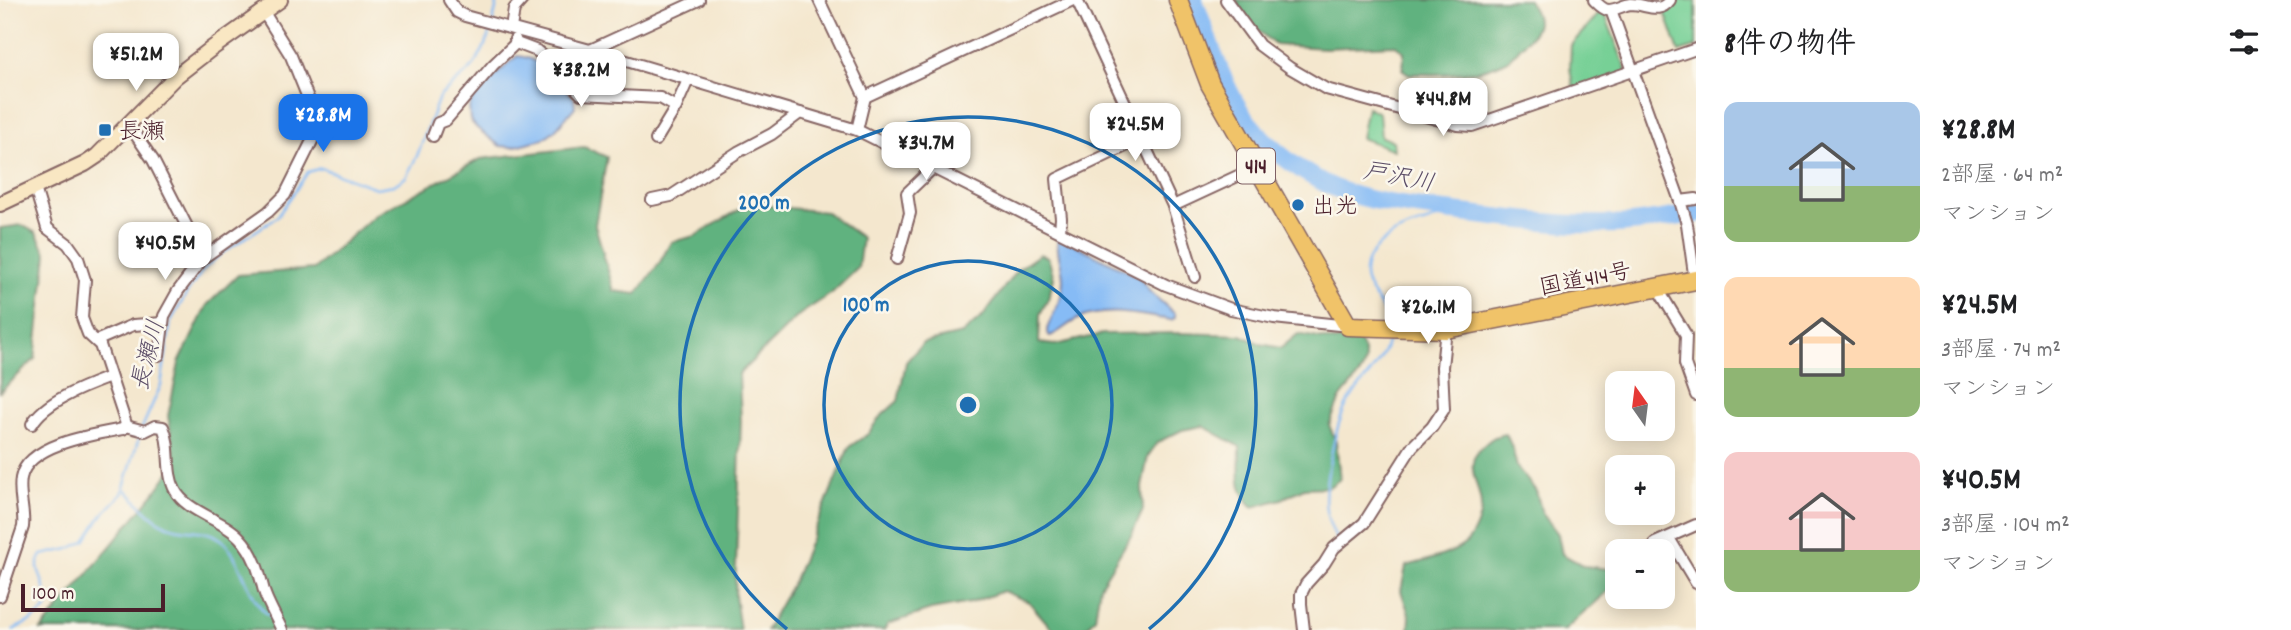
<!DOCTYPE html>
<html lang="ja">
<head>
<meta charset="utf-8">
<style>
	:root { --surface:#fff; --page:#f6f6f6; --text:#202124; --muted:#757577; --accent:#1a73e8 }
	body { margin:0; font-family:Dekko,"Klee One",sans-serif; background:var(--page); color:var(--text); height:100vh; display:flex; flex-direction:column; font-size:26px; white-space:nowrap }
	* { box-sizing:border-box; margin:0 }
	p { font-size:23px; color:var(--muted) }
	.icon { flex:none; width:38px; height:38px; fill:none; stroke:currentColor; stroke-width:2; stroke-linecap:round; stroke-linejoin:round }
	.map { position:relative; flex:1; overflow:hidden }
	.panel { display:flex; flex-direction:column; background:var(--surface); width:595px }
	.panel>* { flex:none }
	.needle { width:46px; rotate:346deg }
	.buttons { position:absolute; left:1605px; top:371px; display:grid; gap:14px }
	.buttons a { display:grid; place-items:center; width:70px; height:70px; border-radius:14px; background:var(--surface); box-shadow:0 4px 18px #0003; font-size:35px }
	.scale { position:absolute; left:21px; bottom:18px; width:144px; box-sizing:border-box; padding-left:7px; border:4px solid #4a1f2b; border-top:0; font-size:19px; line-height:24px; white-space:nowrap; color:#4a1f2b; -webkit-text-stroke:5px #fbf7ec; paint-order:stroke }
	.price { position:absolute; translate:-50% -60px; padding:0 16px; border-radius:14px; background:#fff; color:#222; font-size:23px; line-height:46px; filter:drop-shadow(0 2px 4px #0008) }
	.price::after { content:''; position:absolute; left:50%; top:42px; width:21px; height:16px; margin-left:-10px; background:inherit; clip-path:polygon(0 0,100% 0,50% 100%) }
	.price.current { background:var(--accent); color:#fff }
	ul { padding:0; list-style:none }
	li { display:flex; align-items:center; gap:21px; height:175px; padding:0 28px }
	li span { display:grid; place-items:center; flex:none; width:196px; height:140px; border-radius:14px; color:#555 }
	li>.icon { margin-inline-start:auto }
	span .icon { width:84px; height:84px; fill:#fffc; stroke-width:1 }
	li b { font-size:30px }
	h2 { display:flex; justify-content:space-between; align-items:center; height:84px; padding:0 28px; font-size:30px }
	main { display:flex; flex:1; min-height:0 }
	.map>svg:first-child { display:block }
	.green { fill:#77d096; stroke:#607860; stroke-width:2 }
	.forest { fill:#61b27f; stroke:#566855; stroke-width:2 }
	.water { fill:#86bbf5; stroke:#686d90; stroke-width:2 }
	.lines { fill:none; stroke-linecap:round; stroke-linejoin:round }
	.stream { stroke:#86bbf5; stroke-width:2.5 }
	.river { stroke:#86bbf5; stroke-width:18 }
	.minor-casing { stroke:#866564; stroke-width:14 }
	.secondary-casing { stroke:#866564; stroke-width:18 }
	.trunk-casing { stroke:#866564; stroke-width:21 }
	.minor { stroke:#fff; stroke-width:10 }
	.secondary { stroke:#f9e7c3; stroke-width:14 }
	.trunk { stroke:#f0c369; stroke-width:18 }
	.ring { fill:none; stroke:#1f6fb2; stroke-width:3.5 }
	.poi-dot { fill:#1f6fb2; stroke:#fbf7ec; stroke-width:2.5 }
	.labels { text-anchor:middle; stroke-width:5; stroke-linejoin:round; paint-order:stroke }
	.shield { fill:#fbf7ec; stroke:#7f6065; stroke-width:2 }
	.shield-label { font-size:21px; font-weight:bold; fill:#4a1f2b }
	.poi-label { font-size:23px; fill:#4a1f2b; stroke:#fbf7ec; text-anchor:start }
	.street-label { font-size:23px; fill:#4a1f2b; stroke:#fbf7ec }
	.water-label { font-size:24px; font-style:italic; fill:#5c4e68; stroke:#fbf7ec }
	.centre { fill:#1f6fb2; stroke:#fbf7ec; stroke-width:3.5 }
	.ring-label { font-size:21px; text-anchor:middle; font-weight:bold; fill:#1f6fb2; stroke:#fbf7ec; stroke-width:5; stroke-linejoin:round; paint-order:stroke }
</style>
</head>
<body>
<main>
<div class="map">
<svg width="1696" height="630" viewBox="0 0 1696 630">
	<rect width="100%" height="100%" fill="#fbf7ec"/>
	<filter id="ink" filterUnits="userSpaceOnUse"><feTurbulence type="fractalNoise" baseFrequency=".0143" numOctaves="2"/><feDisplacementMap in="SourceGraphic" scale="14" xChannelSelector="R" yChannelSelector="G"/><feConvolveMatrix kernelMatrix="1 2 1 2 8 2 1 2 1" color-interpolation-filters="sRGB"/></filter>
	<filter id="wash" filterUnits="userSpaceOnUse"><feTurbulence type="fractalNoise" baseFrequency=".00686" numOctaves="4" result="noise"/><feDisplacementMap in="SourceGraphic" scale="28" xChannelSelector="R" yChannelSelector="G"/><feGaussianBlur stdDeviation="1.57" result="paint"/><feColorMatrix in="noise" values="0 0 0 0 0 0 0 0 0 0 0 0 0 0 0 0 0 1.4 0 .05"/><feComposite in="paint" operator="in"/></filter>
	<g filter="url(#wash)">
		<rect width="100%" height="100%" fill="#f4e7ce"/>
		<!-- green -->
		<g class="green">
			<polygon points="1670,0 1696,0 1696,47 1679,52 1665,12"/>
			<polygon points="1603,9 1627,72 1574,92 1570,68 1571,45"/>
			<polygon points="1367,107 1379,113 1381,137 1393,141 1394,150 1361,138"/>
		</g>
		<!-- forest -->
		<g class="forest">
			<path d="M1235,0H1528C1540,18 1541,27 1525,42C1519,48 1512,58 1506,61C1476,77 1441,74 1409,74L1403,70L1404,52L1396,45L1325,48L1275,45L1252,25Z"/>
			<polygon points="584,147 607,157 595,225 614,291 637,294 660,262 671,242 695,236 742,208 762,205 826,212 862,238 858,268 832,293 799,315 739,374 741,421 735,596 740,630 41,630 152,496 176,463 168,416 179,363 207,305 238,275 314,269 375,215 480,159"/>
			<polygon points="22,225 36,233 47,254 35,359 0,392 0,228"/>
			<path d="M1040,254L1048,257L1054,278L1048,299L1040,314L1039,343L1055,345L1103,334L1180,333L1241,335L1261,344L1281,348L1298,334L1334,341L1346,339L1359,341C1376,369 1353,379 1340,399C1336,407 1333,417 1329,425L1336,442L1340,479L1329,487L1304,488L1282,499L1253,507C1235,490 1240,470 1240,447L1203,426L1182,430L1158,442L1148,456L1142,487L1143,510L1132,534L1100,586L1095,618L1084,630H1053L1029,602L1003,591L970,603L931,610L888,624L884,630H766L794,580L849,447L868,434L879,418L898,401L906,362L923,343L962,334L983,316L1017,270Z"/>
			<path d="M1506,434L1512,447L1517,467L1536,491L1542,513L1558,534L1562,554L1584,566L1617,570V583L1565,630H1409L1410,617L1401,591L1406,566C1424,561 1453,555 1467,542C1474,534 1481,517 1481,507C1481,485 1461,464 1483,446C1491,439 1495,435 1506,434Z"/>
		</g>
		<!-- water -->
		<g class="water">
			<path d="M517,56C541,57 558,82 574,98L575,107L555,130L543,139L512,147L500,146L477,128L470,120L469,107L475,94Z"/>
			<path d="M1058,236L1139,277L1150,292L1175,314V318L1171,320C1142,316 1107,306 1078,319C1068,323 1061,332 1050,336L1047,333V329C1053,314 1063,297 1063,280C1063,265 1055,252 1058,236Z"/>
		</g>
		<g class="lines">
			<!-- stream -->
			<g class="stream">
				<polyline points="493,21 498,0"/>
				<path d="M1387,319C1383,305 1370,295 1366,281C1363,270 1367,259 1374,251C1398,222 1424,229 1450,211"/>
				<polyline points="142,428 161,385 171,321 187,293 204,269 221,254 277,217 308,172 321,168 376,188 394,185 406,177 417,156 439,97 472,68 483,50 492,27"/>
				<path d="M126,490C137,501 149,516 162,523C182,535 207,525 224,542C242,559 249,603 270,616"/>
				<path d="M1337,541C1333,531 1327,520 1326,510C1322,488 1336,423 1347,404C1361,380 1386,363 1388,335"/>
				<path d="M13,630C26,623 43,617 49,603L38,568V563L42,555L69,549L85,541L102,515L122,494L140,434"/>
			</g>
			<!-- river -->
			<path class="river" d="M1194,0C1208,37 1224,91 1248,122C1272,151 1302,174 1337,189C1372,203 1409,206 1446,211C1502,218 1560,226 1617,224C1643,223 1670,217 1696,214"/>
		</g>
	</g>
	<g filter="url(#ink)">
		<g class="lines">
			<defs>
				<g id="minor">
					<polyline points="449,0 457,12 465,16 590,50 857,130 1166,285 1231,309 1274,318 1348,326"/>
					<polyline points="819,0 865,97 857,130"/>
					<polyline points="1077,0 1173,206 1257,167"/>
					<polyline points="1226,0 1259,45 1290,68 1326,89 1458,125 1472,126 1696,49"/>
					<path d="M1594,0C1598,4 1602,9 1608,10C1616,10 1623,5 1631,4C1646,4 1659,15 1670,0"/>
					<polyline points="1611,10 1680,201 1687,224 1695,281"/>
					<polyline points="511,28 514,9 522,0"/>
					<polyline points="516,43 537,51 543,56 581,94 660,98 676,107"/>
					<polyline points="590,50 699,0"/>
					<polyline points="865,97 1073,0"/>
					<polyline points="129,125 153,160 203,258"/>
					<polyline points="433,136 438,123 446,120 493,65 516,43 515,39"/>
					<polyline points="656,140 676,107 688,80"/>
					<polyline points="652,200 671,196 738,152 772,134 800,113"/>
					<polyline points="1680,201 1696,199"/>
					<polyline points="1173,206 1195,277"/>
					<polyline points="1060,231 1061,218 1057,179 1140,139"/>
					<polyline points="897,259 910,213 907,193 933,168"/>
					<polyline points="1658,289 1686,335 1685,364 1696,395"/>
					<polyline points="98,340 133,325 163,323"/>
					<polyline points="159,355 164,316 178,291 203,258 268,212 285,195 312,141 314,118 308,98 291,56 263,11"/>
					<path d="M32,424C45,401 86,386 110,377"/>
					<path d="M126,426L145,431L155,426L163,427C172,446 165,471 175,490C186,512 223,519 240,538C254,553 259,571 264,591C267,602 277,619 282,630"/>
					<polyline points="1669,538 1696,583"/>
					<polyline points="1655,543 1696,525"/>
					<path d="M0,596L23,527C25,511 18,495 21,478C27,444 95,434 123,429L126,424L100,345L88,334L82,318L85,280L78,258L68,244L47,228L35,188"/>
					<polyline points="1304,630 1301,604 1301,594 1306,584 1324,564 1334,548 1364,523 1412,447 1432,427 1444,409 1442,367 1446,329"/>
				</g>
				<polyline id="secondary" points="0,204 85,164 97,156 175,77 211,49 280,0"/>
				<polyline id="trunk" points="1178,0 1210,84 1348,326 1446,329 1696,280"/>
			</defs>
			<!-- minor casing -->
			<use href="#minor" class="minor-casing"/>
			<!-- secondary casing -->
			<use href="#secondary" class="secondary-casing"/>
			<!-- trunk casing -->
			<use href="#trunk" class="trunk-casing"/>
			<!-- minor -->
			<use href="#minor" class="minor"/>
			<!-- secondary -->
			<use href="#secondary" class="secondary"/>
			<!-- trunk -->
			<use href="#trunk" class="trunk"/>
		</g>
	</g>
	<!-- distance rings -->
	<g class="ring">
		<circle cx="968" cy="405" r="144"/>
		<path d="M787 629A288 288 0 1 1 1149 629"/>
	</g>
	<!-- markers -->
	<g class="poi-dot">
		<rect x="98" y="123" width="14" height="14" rx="3.5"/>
		<circle cx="1298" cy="205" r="7"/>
	</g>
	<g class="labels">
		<!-- shield labels -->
		<rect class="shield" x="1237" y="148.5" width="38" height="35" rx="5"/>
		<g class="shield-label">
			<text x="1256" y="173">414</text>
		</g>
		<!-- poi labels -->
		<g class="poi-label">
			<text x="119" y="138">長瀬</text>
			<text x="1312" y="213">出光</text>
		</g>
		<!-- street labels -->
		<g class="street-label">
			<text transform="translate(1585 278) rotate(-11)" y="8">国道414号</text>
		</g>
		<!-- water labels -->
		<g class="water-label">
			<text transform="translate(1399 176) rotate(11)" y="8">戸沢川</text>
			<text transform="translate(147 355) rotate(-76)" y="8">長瀬川</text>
		</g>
	</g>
	<circle cx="968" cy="405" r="10" class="centre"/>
	<g class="ring-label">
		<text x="764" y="209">200 m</text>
		<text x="866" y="311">100 m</text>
	</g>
</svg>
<div class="buttons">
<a><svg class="needle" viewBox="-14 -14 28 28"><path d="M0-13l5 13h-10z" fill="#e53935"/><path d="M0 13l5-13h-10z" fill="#757577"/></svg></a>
<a>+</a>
<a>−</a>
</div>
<div class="scale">100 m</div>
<b class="price" style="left:136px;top:93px">¥51.2M</b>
<b class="price" style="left:581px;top:109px">¥38.2M</b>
<b class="price" style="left:1443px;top:138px">¥44.8M</b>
<b class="price current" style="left:323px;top:154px">¥28.8M</b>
<b class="price" style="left:1135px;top:163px">¥24.5M</b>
<b class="price" style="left:926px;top:182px">¥34.7M</b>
<b class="price" style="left:165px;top:282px">¥40.5M</b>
<b class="price" style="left:1428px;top:346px">¥26.1M</b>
</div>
<section class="panel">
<h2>8件の物件<svg class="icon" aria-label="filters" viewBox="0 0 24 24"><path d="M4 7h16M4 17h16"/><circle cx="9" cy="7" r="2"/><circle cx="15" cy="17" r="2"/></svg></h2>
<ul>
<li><span style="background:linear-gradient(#a9c7e8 60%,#8fb573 0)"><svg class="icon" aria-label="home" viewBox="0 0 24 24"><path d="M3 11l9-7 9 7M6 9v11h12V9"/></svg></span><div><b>¥28.8M</b><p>2部屋 · 64 m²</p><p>マンション</p></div></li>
<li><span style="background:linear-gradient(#ffd9b3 65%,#8fb573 0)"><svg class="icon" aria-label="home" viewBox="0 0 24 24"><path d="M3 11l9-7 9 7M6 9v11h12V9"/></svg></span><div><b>¥24.5M</b><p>3部屋 · 74 m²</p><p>マンション</p></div></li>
<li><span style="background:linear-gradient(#f6c9c9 70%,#8fb573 0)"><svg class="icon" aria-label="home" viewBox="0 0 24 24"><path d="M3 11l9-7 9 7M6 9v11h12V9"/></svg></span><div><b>¥40.5M</b><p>3部屋 · 104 m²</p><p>マンション</p></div></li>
</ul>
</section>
</main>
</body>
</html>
